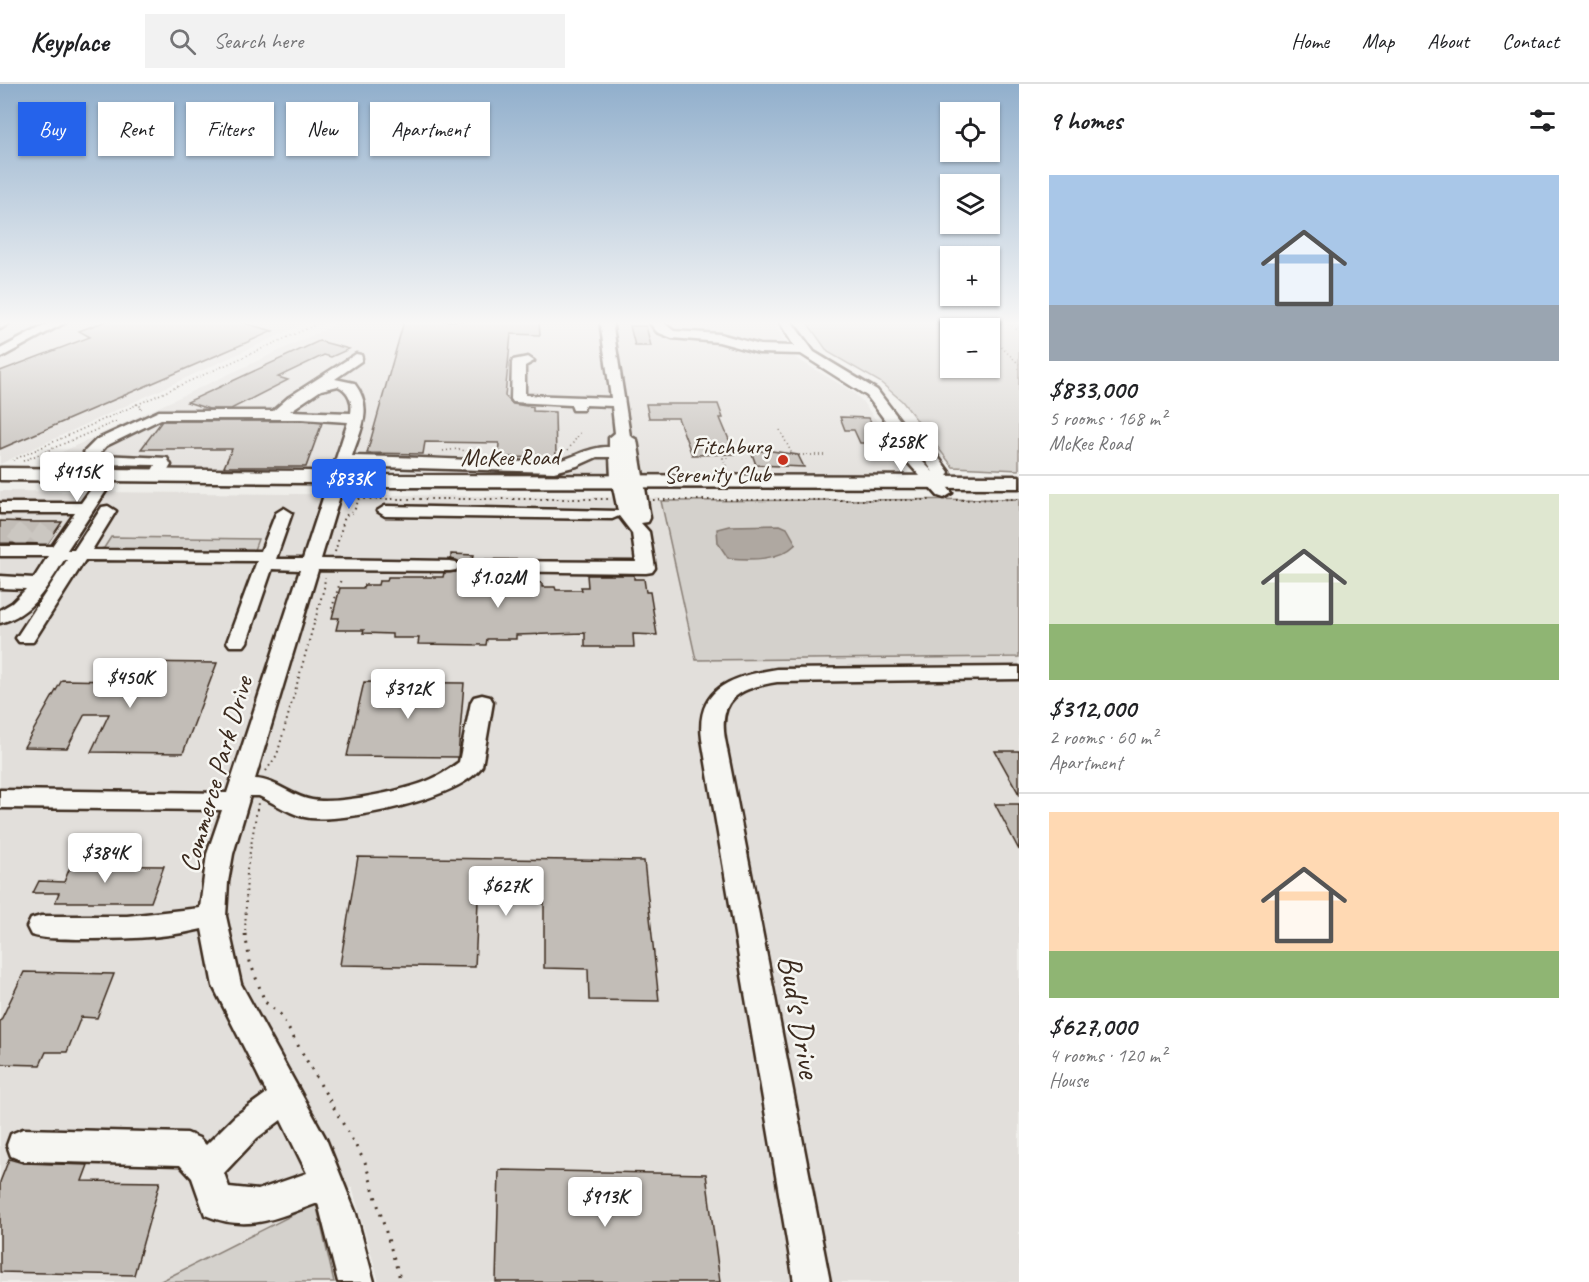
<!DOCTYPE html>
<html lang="en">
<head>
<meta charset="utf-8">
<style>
	:root { --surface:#fff; --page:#f2f2f2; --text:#202124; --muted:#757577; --line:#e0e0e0; --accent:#2563eb }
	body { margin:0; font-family:Caveat,sans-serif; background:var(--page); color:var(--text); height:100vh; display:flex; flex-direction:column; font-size:22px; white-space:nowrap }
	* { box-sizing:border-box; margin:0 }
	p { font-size:20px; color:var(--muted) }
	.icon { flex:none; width:33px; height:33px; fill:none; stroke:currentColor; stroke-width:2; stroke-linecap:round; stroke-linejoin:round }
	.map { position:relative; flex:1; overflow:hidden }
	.panel { display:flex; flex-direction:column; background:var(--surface); width:570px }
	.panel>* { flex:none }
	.banner { position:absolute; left:18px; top:18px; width:570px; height:54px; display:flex; gap:12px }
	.fabs { position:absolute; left:940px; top:18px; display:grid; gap:12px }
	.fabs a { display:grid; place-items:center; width:60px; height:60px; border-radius:0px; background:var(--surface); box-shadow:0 2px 4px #0004; font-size:30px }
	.price { position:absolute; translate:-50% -51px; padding:0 14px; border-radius:6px; background:#fff; color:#222; font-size:20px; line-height:39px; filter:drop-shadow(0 2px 3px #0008) }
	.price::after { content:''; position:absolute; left:50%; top:36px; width:18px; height:14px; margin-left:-9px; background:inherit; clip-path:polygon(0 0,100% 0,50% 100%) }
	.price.on { background:var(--accent); color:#fff }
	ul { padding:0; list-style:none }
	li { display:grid; align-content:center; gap:12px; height:318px; padding:0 30px }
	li+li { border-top:2px solid var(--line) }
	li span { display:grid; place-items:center; height:186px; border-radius:0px; color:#555 }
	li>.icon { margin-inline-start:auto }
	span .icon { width:108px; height:108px; fill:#fffc; stroke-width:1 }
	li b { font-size:26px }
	h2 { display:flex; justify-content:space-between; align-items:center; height:72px; padding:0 30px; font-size:26px }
	.chip { padding:0 21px; border-radius:0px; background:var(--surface); box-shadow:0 2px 4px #0004; font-size:21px; line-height:54px }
	.chip.on { background:var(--accent); color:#fff }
	header { display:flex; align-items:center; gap:36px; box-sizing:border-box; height:84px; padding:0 30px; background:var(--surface); border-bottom:2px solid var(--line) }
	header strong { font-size:28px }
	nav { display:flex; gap:33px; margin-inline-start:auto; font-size:21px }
	.search { width:420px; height:54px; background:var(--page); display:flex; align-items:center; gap:15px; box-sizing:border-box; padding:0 21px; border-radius:0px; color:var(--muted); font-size:22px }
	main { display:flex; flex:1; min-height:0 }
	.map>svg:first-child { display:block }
	.built { fill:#e2dfdb }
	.green { fill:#d4d1cc; stroke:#887e75; stroke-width:1.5; fill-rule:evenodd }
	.water { fill:#afa8a1; stroke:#81766d; stroke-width:1.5 }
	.building { fill:#c2bdb7; stroke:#3b2a1e; stroke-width:1.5 }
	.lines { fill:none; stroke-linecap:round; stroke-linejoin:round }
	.minor-tunnel { stroke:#cbc7c1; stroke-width:18; stroke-dasharray:18 9; stroke-linecap:butt }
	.minor-casing { stroke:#3b2a1e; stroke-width:5 }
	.major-casing { stroke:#3b2a1e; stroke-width:5 }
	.path-far2 { stroke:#3b2a1e; stroke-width:1.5; stroke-dasharray:1 3; stroke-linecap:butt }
	.path-far1 { stroke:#3b2a1e; stroke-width:2; stroke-dasharray:1.5 4; stroke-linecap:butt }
	.path { stroke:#3b2a1e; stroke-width:3; stroke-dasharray:2 7; stroke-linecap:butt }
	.minor { fill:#f6f6f2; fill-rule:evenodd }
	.major { fill:#f6f6f2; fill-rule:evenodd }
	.poi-dot { fill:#c8321e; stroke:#f6f6f2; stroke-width:2 }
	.labels { text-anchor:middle; stroke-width:5; stroke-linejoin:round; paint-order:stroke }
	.far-poi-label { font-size:24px; fill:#3b2a1e; stroke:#f6f6f2; text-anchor:end }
	.far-street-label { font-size:24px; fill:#3b2a1e; stroke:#f6f6f2 }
	.street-label { font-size:28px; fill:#3b2a1e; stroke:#f6f6f2 }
	.near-street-label { font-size:33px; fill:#3b2a1e; stroke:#f6f6f2 }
</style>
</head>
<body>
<header>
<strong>Keyplace</strong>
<div class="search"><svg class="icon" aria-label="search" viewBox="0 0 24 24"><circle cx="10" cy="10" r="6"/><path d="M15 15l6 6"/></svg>Search here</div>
<nav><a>Home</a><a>Map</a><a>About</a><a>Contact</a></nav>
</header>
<main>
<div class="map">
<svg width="1019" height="1198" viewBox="0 0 1019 1198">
	<rect width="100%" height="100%" fill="#efeeea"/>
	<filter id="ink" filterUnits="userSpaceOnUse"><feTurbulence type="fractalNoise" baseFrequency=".0167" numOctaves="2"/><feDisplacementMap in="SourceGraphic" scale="12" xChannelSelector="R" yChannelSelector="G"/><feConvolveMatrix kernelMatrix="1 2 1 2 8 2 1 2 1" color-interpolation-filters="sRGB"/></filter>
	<g filter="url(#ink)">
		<!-- built -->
		<g class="built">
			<polygon points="0,237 309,237 0,380"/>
			<polygon points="343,237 774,237 789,270 853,308 862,317 884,347 900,389 650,390 50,382 47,375"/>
			<polygon points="0,407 660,414 696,576 1019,573 1019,1198 379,1198 352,1103 159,1198 0,1198"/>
		</g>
		<!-- green -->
		<g class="green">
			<path d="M806,237H1019V386L953,383L902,317L880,298L828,268ZM951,244H990V284H951Z"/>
			<polygon points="1019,415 1019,573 696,576 661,417"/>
			<polygon points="111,453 258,455 254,466 263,467 96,466 104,464"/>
			<polygon points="316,1119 334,1198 159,1198"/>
		</g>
		<!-- water -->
		<path class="water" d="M780,441L787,444L796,460C779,477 751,476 728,474L718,459L717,445L729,442Z"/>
		<!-- building -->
		<g class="building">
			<polygon points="106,237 237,237 273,247 0,365 0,287 90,253 79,247"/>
			<polygon points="404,237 539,237 540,251 511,250 505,312 513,320 533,323 533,327 555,328 556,374 498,373 499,359 425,358 423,370 367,369"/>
			<polygon points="630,242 646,242 651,262 635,262"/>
			<polygon points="319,257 349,265 331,273 324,271 278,293 288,296 231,325 209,325 187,318"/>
			<polygon points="646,320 718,320 723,334 720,334 735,370 692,371 678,334 649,334"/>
			<polygon points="840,333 869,334 877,351 868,351 872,359 860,359 854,346 845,346"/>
			<polygon points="162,337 301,337 322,339 306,383 224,383 232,365 141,365"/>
			<polygon points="751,367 772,367 798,371 804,383 756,381"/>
			<polygon points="0,437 34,438 62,438 47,460 0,459"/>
			<polygon points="451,470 474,471 473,475 465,477 462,482 467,488 478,489 478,493 532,494 532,498 542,499 542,503 555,503 556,506 582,506 581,503 588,503 587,491 634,491 634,495 644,495 646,508 650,508 657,551 633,550 634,563 585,563 585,549 516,551 516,555 487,555 486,561 418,560 419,554 392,554 392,550 363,549 364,546 336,546 339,534 332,534 340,504 363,504 364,501 378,501 379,497 387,497 388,493 443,493 444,489 456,488 461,483 458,477 451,475"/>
			<polygon points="126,578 217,579 183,669 91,668 109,630 85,630 67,664 24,663 62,596 117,597"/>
			<polygon points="364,598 464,599 458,673 347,672"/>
			<polygon points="995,667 1019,667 1019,710"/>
			<polygon points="995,720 1019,720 1019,766"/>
			<polygon points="358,773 644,777 659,917 589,916 588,885 544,884 544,796 479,795 475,883 340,881"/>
			<polygon points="71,781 164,782 151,818 55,818 59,809 33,809 39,797 64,798"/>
			<polygon points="24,888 114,890 97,934 81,933 67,968 46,968 40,981 0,980 0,938"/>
			<polygon points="9,1075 23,1079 88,1081 82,1097 160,1098 134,1191 0,1188 0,1098"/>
			<polygon points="499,1086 706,1090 720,1198 496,1198"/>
		</g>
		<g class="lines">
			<!-- minor-tunnel -->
			<g class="minor-tunnel">
				<polyline points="15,459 31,438"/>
				<polyline points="37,459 52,438"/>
			</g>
			<defs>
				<g id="minor">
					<polygon points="0,237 13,237 0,245"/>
					<polygon points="53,237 68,237 0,274 0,265"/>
					<path d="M600,237H612L630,352L637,356L650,434L648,438L641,439L649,448L655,484L652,488L646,489L473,487L467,486L464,482L467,478L473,477L636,478L632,449L619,432L612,435L385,432L377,427L385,422L618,427L611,394L610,373H597L577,382L554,388L349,382L321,475L450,477L456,478L459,482L456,486L450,487L318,486L255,695C276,696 292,713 312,716C338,721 412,706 436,693C444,689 452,683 459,678L471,618L474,613L482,611L490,613L493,618L482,682C461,715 347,738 310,734C293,732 274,719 259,712H250L233,770L228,798L226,832L241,900L326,1055L356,1130L374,1198H338L318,1119C277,1134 248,1149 205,1131L192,1094L180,1081L23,1077L11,1072L7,1061L11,1050L23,1045L187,1049L199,1054L206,1061L235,1032L267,1009L213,902L202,845C161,855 119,855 77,855C62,854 46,856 31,851L27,843L31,835L41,832H127L200,824L207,770L222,726L0,724V706L227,709L300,486L272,485L247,558L244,562H230L227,558L257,477L85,476L33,558H19L16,554L67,476H64C47,503 32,531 0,539V526L12,519L26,505L0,504V492L34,494L48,472H0V462H52L75,429H0V419H81L94,401H106L108,404L67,466H74L102,423L108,422L116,427L92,466L261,467L276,429L284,424L292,429L276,475H303L348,338L301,335H161L106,362L100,369L101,371L167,374L171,381L163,395L157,397L149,392L155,381L95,380L90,378L84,368L96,356L159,327H273L289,313L356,270L361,271L362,274L361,277L335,295L354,299C374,325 361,344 352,372C420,373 486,378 554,378C575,374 587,363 609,363V354L615,349L612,322L585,321L583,326H573L571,321L513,318L511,315L512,279L513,276L528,273L534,277L525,282V311L611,314ZM338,302C349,307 353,318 351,329L290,327L321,306ZM281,1036L307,1089L258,1106L229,1103L224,1089L257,1054Z"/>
					<path d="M648,237H661L674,247L720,250L760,261L794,262L779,237H791L814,268L877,306L921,364L936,370L949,388L944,399L952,409L944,414L938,412L903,373L908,367L867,312L801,270L759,269L719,258L672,254L657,248ZM919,374L925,376L933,388Z"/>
					<path d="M1019,583V595L777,598C740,604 718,614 725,655L830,1198H794L702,655C695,603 734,592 777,585Z"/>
				</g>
				<polygon id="major" points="0,384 309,387 369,391 1019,392 1019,404 369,403 309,399 0,396"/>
			</defs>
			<!-- minor casing -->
			<use href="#minor" class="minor-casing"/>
			<!-- major casing -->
			<use href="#major" class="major-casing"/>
			<!-- path-far2 -->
			<g class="path-far2">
				<polyline points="974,237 982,244"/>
				<polyline points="1005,237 1019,247"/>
				<polyline points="990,252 1019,280"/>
				<polyline points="136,320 142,323 139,327"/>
				<polyline points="780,346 792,370"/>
				<polyline points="568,366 580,349"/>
				<polyline points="443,367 458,365 472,369"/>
				<polyline points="725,370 727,374 723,374 726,382"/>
				<polyline points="791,371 825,371"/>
				<polyline points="13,376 324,237"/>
				<polyline points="23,377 117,337"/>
			</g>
			<!-- path-far1 -->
			<g class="path-far1">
				<polyline points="653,416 932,416"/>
				<polyline points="956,416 1019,415"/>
				<polyline points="335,468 345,432 354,427 359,415 610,415"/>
				<polyline points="334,527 331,527 341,495"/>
				<polyline points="266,687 277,671 324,504 325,493"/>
				<polyline points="245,852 247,786 258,719"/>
			</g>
			<!-- path -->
			<polyline class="path" points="245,850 250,878 265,918 280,930 365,1078 401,1198"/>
			<!-- minor -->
			<use href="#minor" class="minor"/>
			<!-- major -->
			<use href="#major" class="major"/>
		</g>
	</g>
	<!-- sky -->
	<linearGradient id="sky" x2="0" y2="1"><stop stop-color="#91afcc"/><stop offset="0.59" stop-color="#f8f7f6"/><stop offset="1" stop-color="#f8f7f6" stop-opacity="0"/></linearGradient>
	<rect width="1019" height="405" fill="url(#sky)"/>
	<!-- markers -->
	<circle class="poi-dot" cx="783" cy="376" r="6"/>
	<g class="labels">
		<!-- far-poi labels -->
		<g class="far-poi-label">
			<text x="771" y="370">Fitchburg<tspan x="771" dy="28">Serenity Club</tspan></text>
		</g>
		<!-- far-street labels -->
		<g class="far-street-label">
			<text x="510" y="381">McKee Road</text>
		</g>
		<!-- street labels -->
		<g class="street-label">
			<text transform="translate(215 690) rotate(-74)" y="10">Commerce Park Drive</text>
		</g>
		<!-- near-street labels -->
		<g class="near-street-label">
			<text transform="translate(801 932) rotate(80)" y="12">Bud's Drive</text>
		</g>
	</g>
</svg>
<div class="fabs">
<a><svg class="icon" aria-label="locate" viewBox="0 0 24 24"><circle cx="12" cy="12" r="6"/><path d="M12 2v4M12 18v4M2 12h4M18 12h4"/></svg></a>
<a><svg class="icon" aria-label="layers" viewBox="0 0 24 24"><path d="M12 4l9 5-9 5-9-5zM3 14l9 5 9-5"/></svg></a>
<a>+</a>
<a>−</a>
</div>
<b class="price" style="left:901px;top:389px">$258K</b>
<b class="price" style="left:77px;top:419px">$415K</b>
<b class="price on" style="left:349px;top:426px">$833K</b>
<b class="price" style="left:498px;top:525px">$1.02M</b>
<b class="price" style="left:130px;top:625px">$450K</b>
<b class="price" style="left:408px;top:636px">$312K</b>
<b class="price" style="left:105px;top:800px">$384K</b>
<b class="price" style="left:506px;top:833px">$627K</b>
<b class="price" style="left:605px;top:1144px">$913K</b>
<div class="banner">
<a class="chip on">Buy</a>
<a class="chip">Rent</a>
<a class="chip">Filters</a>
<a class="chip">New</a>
<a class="chip">Apartment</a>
</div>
</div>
<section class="panel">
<h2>9 homes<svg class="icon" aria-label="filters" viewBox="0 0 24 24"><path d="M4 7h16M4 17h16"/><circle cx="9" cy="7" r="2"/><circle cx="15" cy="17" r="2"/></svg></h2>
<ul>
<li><span style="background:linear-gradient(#a9c7e8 70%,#9aa5b1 0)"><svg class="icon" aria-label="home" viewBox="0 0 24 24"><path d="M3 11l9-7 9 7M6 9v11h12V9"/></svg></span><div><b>$833,000</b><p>5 rooms · 168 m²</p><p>McKee Road</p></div></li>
<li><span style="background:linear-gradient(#dfe7d0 70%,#8fb573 0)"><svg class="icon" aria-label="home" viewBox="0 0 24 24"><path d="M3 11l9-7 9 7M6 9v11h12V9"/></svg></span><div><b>$312,000</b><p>2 rooms · 60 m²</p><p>Apartment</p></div></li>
<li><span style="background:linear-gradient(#ffd9b3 75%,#8fb573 0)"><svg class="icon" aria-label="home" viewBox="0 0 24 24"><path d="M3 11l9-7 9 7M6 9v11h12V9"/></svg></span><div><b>$627,000</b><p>4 rooms · 120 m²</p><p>House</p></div></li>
</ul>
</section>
</main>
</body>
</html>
